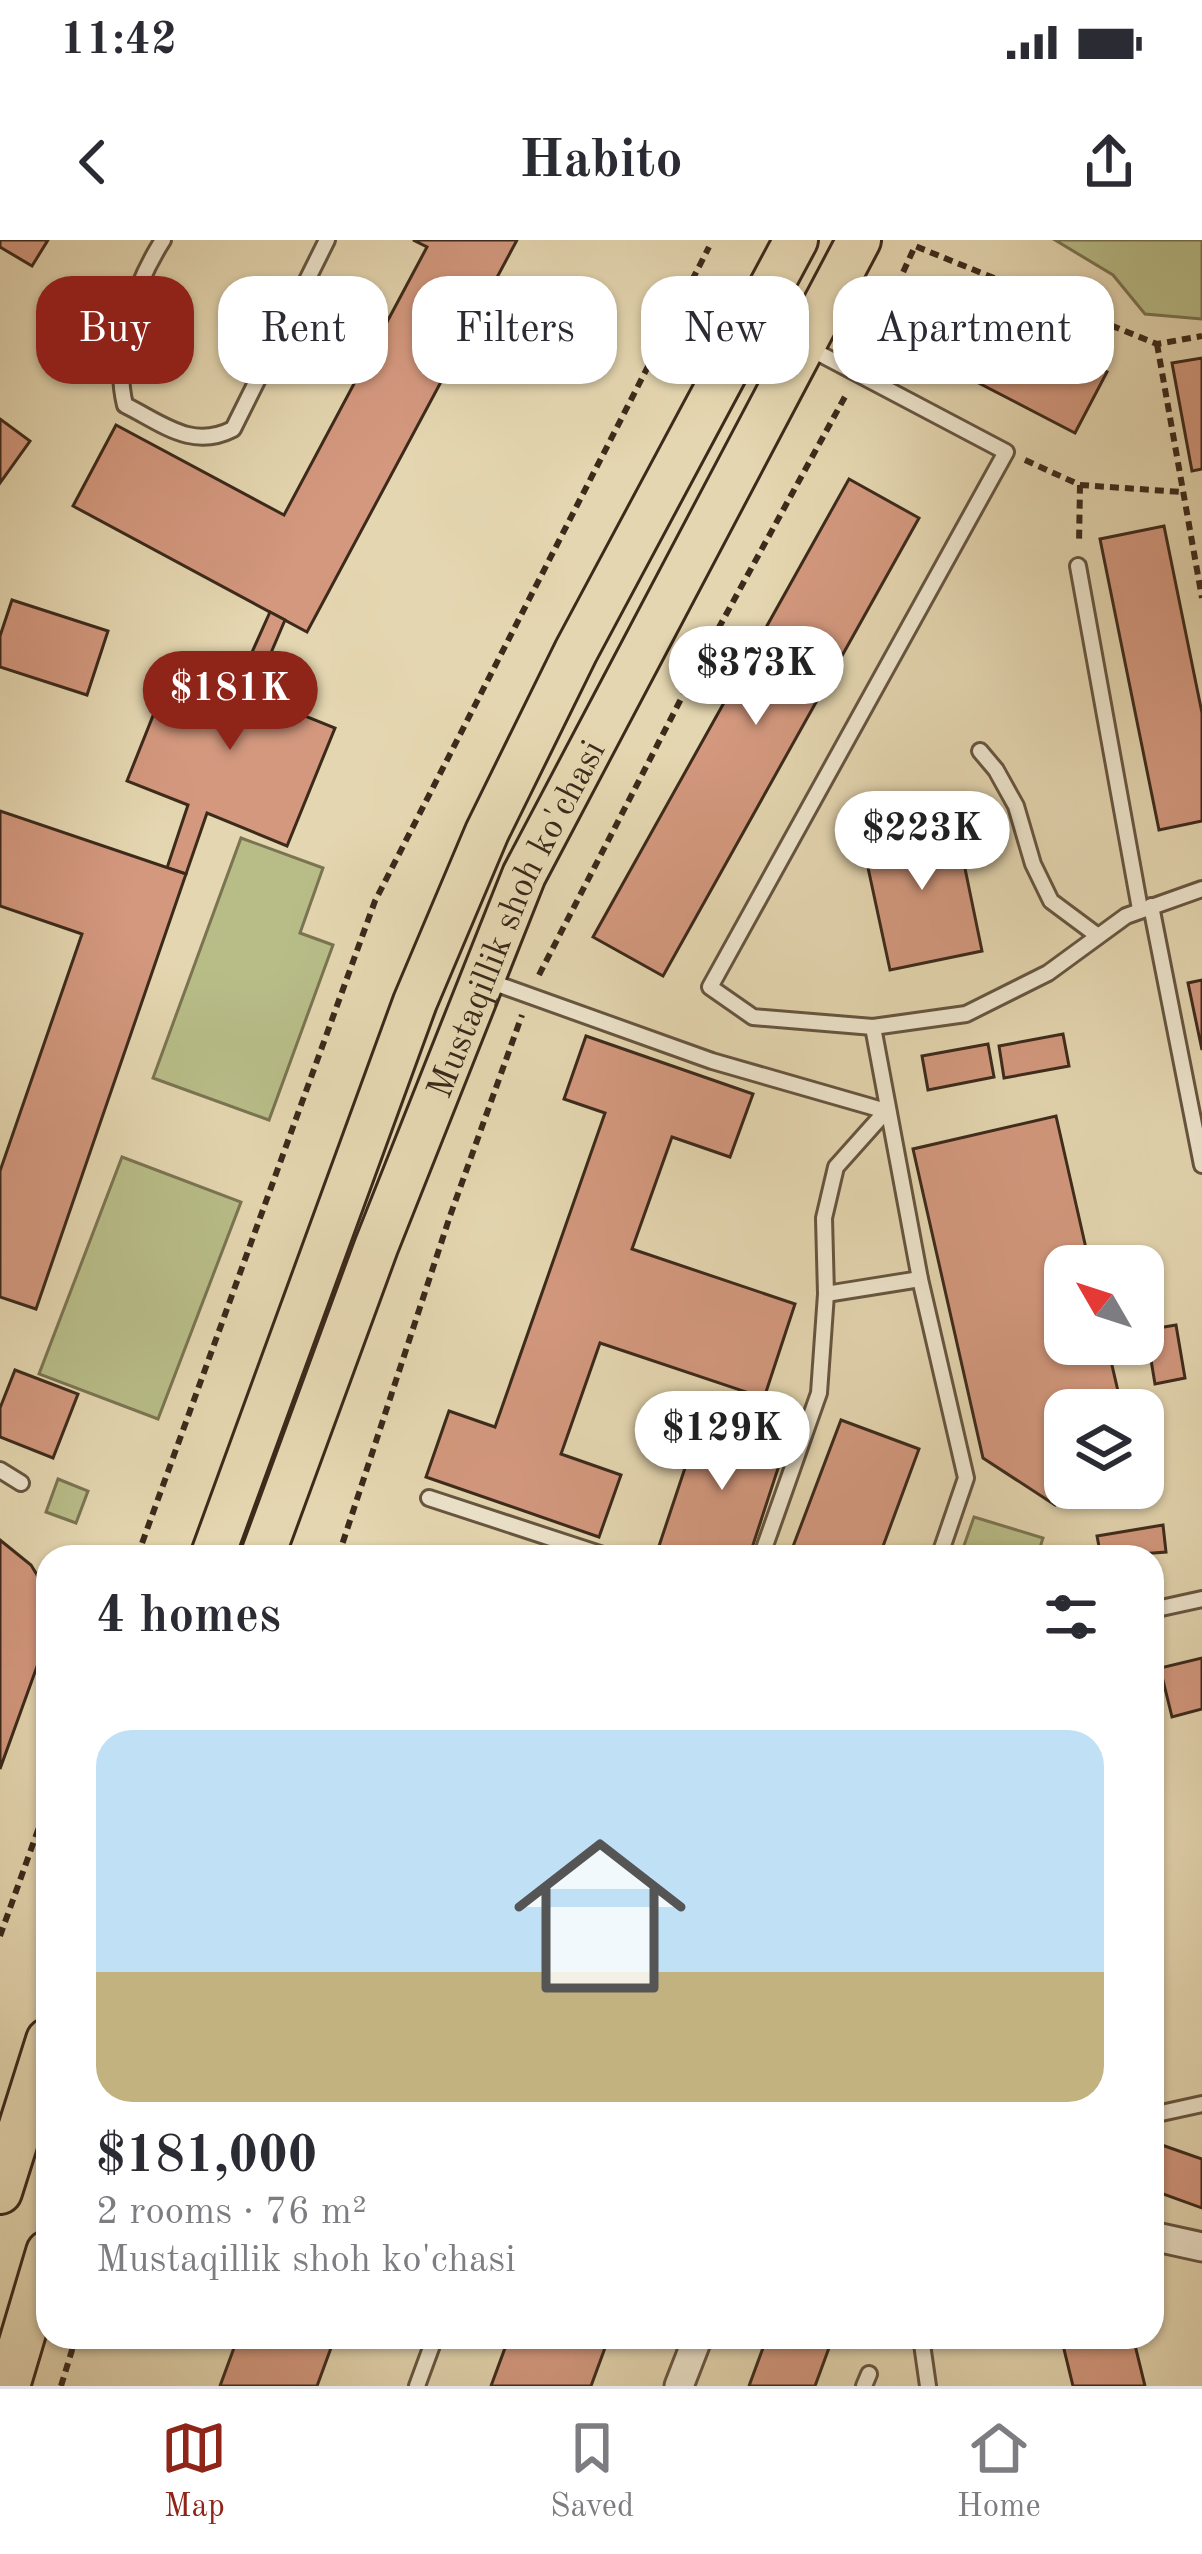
<!DOCTYPE html>
<html lang="en">
<head>
<meta charset="utf-8">
<style>
	:root { --surface:#fff; --page:#f2f2f3; --text:#2b2b33; --muted:#7c7c81; --line:#e1e1e2; --accent:#8f2418 }
	body { margin:0; font-family:"Old Standard TT",serif; background:var(--page); color:var(--text); height:100vh; display:flex; flex-direction:column; font-size:45px; white-space:nowrap }
	* { box-sizing:border-box; margin:0 }
	p { font-size:39px; color:var(--muted) }
	.icon { flex:none; width:66px; height:66px; fill:none; stroke:currentColor; stroke-width:2; stroke-linecap:round; stroke-linejoin:round }
	.map { position:relative; flex:1; overflow:hidden }
	.drawer { position:absolute; left:36px; top:1305px; width:1128px; height:804px; display:flex; flex-direction:column; background:var(--surface); border-radius:36px; box-shadow:0 3px 9px #0004 }
	.drawer>* { flex:none }
	.guide { position:absolute; left:36px; top:36px; width:1131px; height:108px; display:flex; gap:24px }
	.needle { width:78px; rotate:309deg }
	.controls { position:absolute; left:1044px; top:1005px; display:grid; gap:24px }
	.controls a { display:grid; place-items:center; width:120px; height:120px; border-radius:24px; background:var(--surface); box-shadow:0 3px 9px #0004; font-size:60px }
	.price { position:absolute; translate:-50% -102px; padding:0 27px; border-radius:42px; background:#fff; color:#222; font-size:39px; line-height:78px; filter:drop-shadow(0 3px 6px #0008) }
	.price::after { content:''; position:absolute; left:50%; top:72px; width:36px; height:27px; margin-left:-18px; background:inherit; clip-path:polygon(0 0,100% 0,50% 100%) }
	.price.current { background:var(--accent); color:#fff }
	ul { padding:0; list-style:none }
	li { display:grid; align-content:center; gap:24px; height:636px; padding:0 60px }
	li span { display:grid; place-items:center; height:372px; border-radius:36px; color:#555 }
	li>.icon { margin-inline-start:auto }
	span .icon { width:216px; height:216px; fill:#fffc; stroke-width:1 }
	li b { font-size:51px }
	h2 { display:flex; justify-content:space-between; align-items:center; height:144px; padding:0 60px; font-size:51px }
	.tag { padding:0 42px; border-radius:36px; background:var(--surface); box-shadow:0 3px 9px #0004; font-size:42px; line-height:108px }
	.tag.current { background:var(--accent); color:#fff }
	.status { display:flex; justify-content:space-between; align-items:center; height:84px; padding:0 60px; background:var(--surface); direction:ltr }
	.status svg { height:33px; fill:currentColor }
	header { display:flex; justify-content:space-between; align-items:center; height:156px; padding:0 60px; background:var(--surface); font-size:54px; font-weight:700 }
	.dock { display:flex; justify-content:space-around; align-items:center; height:168px; border-top:3px solid var(--line); background:var(--surface); font-size:33px; color:var(--muted) }
	.dock a { display:grid; justify-items:center; gap:6px }
	.dock .current { color:var(--accent) }
	.map>svg:first-child { display:block }
	.green { fill:#b8bd88; stroke:#7a7452; stroke-width:3 }
	.building { fill:#d3987e; stroke:#3c2a1b; stroke-width:3 }
	.lines { fill:none; stroke-linecap:round; stroke-linejoin:round }
	.lane-casing { stroke:#665540; stroke-width:20 }
	.street-casing { stroke:#665540; stroke-width:33 }
	.primary-casing { stroke:#3c2a1b; stroke-width:48 }
	.path { stroke:#3c2a1b; stroke-width:6; stroke-dasharray:9 6; stroke-linecap:butt }
	.lane { stroke:#ede4cc; stroke-width:14 }
	.street { stroke:#ede4cc; stroke-width:27 }
	.primary { stroke:#e4d6b0; stroke-width:42 }
	.labels { text-anchor:middle; stroke-width:10; stroke-linejoin:round; paint-order:stroke }
	.street-label { font-size:36px; fill:#3c2a1b; stroke:#ede4cc }
</style>
</head>
<body>
<div class="status"><b>11:42</b><svg viewBox="0 0 49 12"><path d="M0 12V9h3v3zM5 12V6h3v6zM10 12V3h3v9zM15 12V0h3v12zM26 1h20v11H26zM47 4h2v5h-2z"/></svg></div>
<header><svg class="icon" aria-label="back" viewBox="0 0 24 24"><path d="M15 5l-7 7 7 7"/></svg>Habito<svg class="icon" aria-label="share" viewBox="0 0 24 24"><path d="M12 15V3M7 8l5-5 5 5M5 13v7h14v-7"/></svg></header>
<div class="map">
<svg width="1202" height="2146" viewBox="0 0 1202 2146">
	<rect width="100%" height="100%" fill="#e4d6b0"/>
	<filter id="stains"><feTurbulence type="fractalNoise" baseFrequency=".00167" numOctaves="4"/><feColorMatrix values="0 0 0 0 .2 0 0 0 0 .09 0 0 0 0 .02 0 0 0 .5 -.17"/></filter>
	<radialGradient id="worn" r=".72"><stop offset=".6" stop-color="#630" stop-opacity="0"/><stop offset="1" stop-color="#630" stop-opacity=".3"/></radialGradient>
	<!-- green -->
	<g class="green">
		<polygon points="1055,0 1202,0 1202,79 1145,74 1113,35"/>
		<polygon points="241,598 323,628 300,693 333,705 269,880 153,838"/>
		<polygon points="122,917 241,962 158,1179 39,1134"/>
		<polygon points="58,1239 88,1251 76,1283 46,1272"/>
		<polygon points="974,1277 1043,1298 1037,1317 960,1317"/>
	</g>
	<!-- building -->
	<g class="building">
		<polygon points="0,0 48,0 32,26 0,7"/>
		<polygon points="413,0 517,0 307,392 73,266 116,185 284,275 427,7"/>
		<polygon points="947,49 1107,132 1075,193 915,110"/>
		<polygon points="1202,118 1202,229 1192,231 1172,123"/>
		<polygon points="0,179 30,201 0,243"/>
		<polygon points="849,239 919,278 663,736 593,697"/>
		<polygon points="1164,286 1202,473 1202,581 1159,590 1100,299"/>
		<polygon points="12,360 108,391 87,455 0,427 0,396"/>
		<polygon points="270,372 285,380 253,455 335,488 287,606 207,573 186,634 167,628 188,565 127,541 174,423 236,448"/>
		<polygon points="0,571 186,634 36,1069 0,1057 0,931 82,694 0,666"/>
		<polygon points="954,575 982,711 890,730 861,595"/>
		<polygon points="1202,740 1202,810 1188,743"/>
		<polygon points="1063,794 1069,826 1004,838 999,806"/>
		<polygon points="586,796 753,854 730,917 672,897 632,1009 795,1064 764,1158 600,1103 561,1214 621,1235 599,1297 426,1237 449,1171 495,1187 605,873 564,859"/>
		<polygon points="988,804 994,837 928,850 922,816"/>
		<polygon points="1056,876 1090,1026 1065,1026 1065,1104 1107,1104 1121,1164 1117,1170 1065,1170 1066,1248 1055,1265 983,1218 913,909"/>
		<polygon points="1176,1085 1185,1138 1155,1144 1146,1090"/>
		<polygon points="15,1130 78,1154 53,1218 0,1197 0,1168"/>
		<polygon points="702,1177 786,1204 749,1317 674,1317 657,1312"/>
		<polygon points="841,1180 919,1209 879,1317 789,1317"/>
		<polygon points="1163,1285 1166,1312 1101,1317 1097,1296"/>
		<polygon points="0,1300 31,1325 48,1353 48,1396 0,1529"/>
		<polygon points="1202,1418 1202,1469 1172,1477 1160,1428"/>
		<polygon points="1159,1904 1202,1919 1202,1968 1152,1950 1152,1923"/>
		<polygon points="238,2097 335,2097 317,2146 220,2146"/>
		<polygon points="509,2097 609,2097 591,2146 491,2146"/>
		<polygon points="767,2097 833,2097 815,2146 749,2146"/>
		<polygon points="1061,2097 1133,2097 1145,2146 1073,2146"/>
	</g>
	<g class="lines">
		<defs>
			<g id="lane">
				<path d="M163,0C134,45 112,112 125,165C163,184 192,210 233,189L327,0"/>
				<polyline points="807,107 1006,212 710,747 753,777 873,787 966,774 1048,733 1126,676 1202,649"/>
				<polyline points="1078,326 1140,669"/>
				<polyline points="980,511 996,530 1016,566 1033,624 1051,661 1098,696"/>
				<polyline points="1151,666 1202,925"/>
				<polyline points="486,740 712,821 886,871 836,927 824,978 826,1054 920,1039"/>
				<polyline points="873,787 920,1039 966,1238 939,1317"/>
				<polyline points="0,1230 21,1243"/>
				<polyline points="429,1258 609,1317"/>
				<polyline points="761,1317 819,1153 826,1054"/>
				<polyline points="1152,1370 1202,1359"/>
				<polyline points="1152,1875 1202,1864"/>
				<polyline points="921,2097 928,2146"/>
				<polyline points="417,2146 435,2097"/>
				<polyline points="864,2146 869,2134"/>
			</g>
			<g id="street">
				<polyline points="1152,1996 1202,2007"/>
				<polyline points="679,2146 698,2097"/>
			</g>
			<g id="primary">
				<polyline points="212,1317 415,762 487,592 576,411 796,0"/>
				<path id="s1" d="M262,1317L376,1007L524,635L859,0"/>
				<polyline points="0,1952 48,1800"/>
				<polyline points="8,2146 48,2012"/>
			</g>
		</defs>
		<!-- lane casing -->
		<use href="#lane" class="lane-casing"/>
		<!-- street casing -->
		<use href="#street" class="street-casing"/>
		<!-- primary casing -->
		<use href="#primary" class="primary-casing"/>
		<!-- path -->
		<g class="path">
			<polyline points="1157,104 1202,358"/>
			<polyline points="866,114 915,6 1157,104 1202,96"/>
			<polyline points="1025,220 1080,245 1079,304"/>
			<polyline points="1080,245 1182,252"/>
			<polyline points="539,735 699,424 847,153"/>
			<polyline points="137,1317 375,661 709,7"/>
			<polyline points="338,1317 450,976 522,775"/>
			<polyline points="0,1696 48,1562"/>
			<polyline points="61,2146 76,2097"/>
		</g>
		<!-- lane -->
		<use href="#lane" class="lane"/>
		<!-- street -->
		<use href="#street" class="street"/>
		<!-- primary -->
		<use href="#primary" class="primary"/>
	</g>
	<g class="labels">
		<!-- street labels -->
		<g class="street-label">
			<text dy="13" stroke="none"><textPath href="#s1" startOffset="687">Mustaqillik shoh ko'chasi</textPath></text>
		</g>
	</g>
	<rect width="100%" height="100%" filter="url(#stains)"/>
	<rect width="100%" height="100%" fill="url(#worn)"/>
</svg>
<div class="controls">
<a><svg class="needle" viewBox="-14 -14 28 28"><path d="M0-13l5 13h-10z" fill="#e53935"/><path d="M0 13l5-13h-10z" fill="#7c7c81"/></svg></a>
<a><svg class="icon" aria-label="layers" viewBox="0 0 24 24"><path d="M12 4l9 5-9 5-9-5zM3 14l9 5 9-5"/></svg></a>
</div>
<b class="price" style="left:756px;top:488px">$373K</b>
<b class="price current" style="left:230px;top:513px">$181K</b>
<b class="price" style="left:922px;top:653px">$223K</b>
<b class="price" style="left:722px;top:1253px">$129K</b>
<div class="guide">
<a class="tag current">Buy</a>
<a class="tag">Rent</a>
<a class="tag">Filters</a>
<a class="tag">New</a>
<a class="tag">Apartment</a>
</div>
<section class="drawer">
<h2>4 homes<svg class="icon" aria-label="filters" viewBox="0 0 24 24"><path d="M4 7h16M4 17h16"/><circle cx="9" cy="7" r="2"/><circle cx="15" cy="17" r="2"/></svg></h2>
<ul>
<li><span style="background:linear-gradient(#bfe0f5 65%,#c2b280 0)"><svg class="icon" aria-label="home" viewBox="0 0 24 24"><path d="M3 11l9-7 9 7M6 9v11h12V9"/></svg></span><div><b>$181,000</b><p>2 rooms · 76 m²</p><p>Mustaqillik shoh ko'chasi</p></div></li>
</ul>
</section>
</div>
<nav class="dock">
<a class="current"><svg class="icon" aria-label="map" viewBox="0 0 24 24"><path d="M3 6l6-2 6 2 6-2v14l-6 2-6-2-6 2zM9 4v14M15 6v14"/></svg>Map</a>
<a><svg class="icon" aria-label="saved" viewBox="0 0 24 24"><path d="M7 4h10v16l-5-4-5 4z"/></svg>Saved</a>
<a><svg class="icon" aria-label="home" viewBox="0 0 24 24"><path d="M3 11l9-7 9 7M6 9v11h12V9"/></svg>Home</a>
</nav>
</body>
</html>
